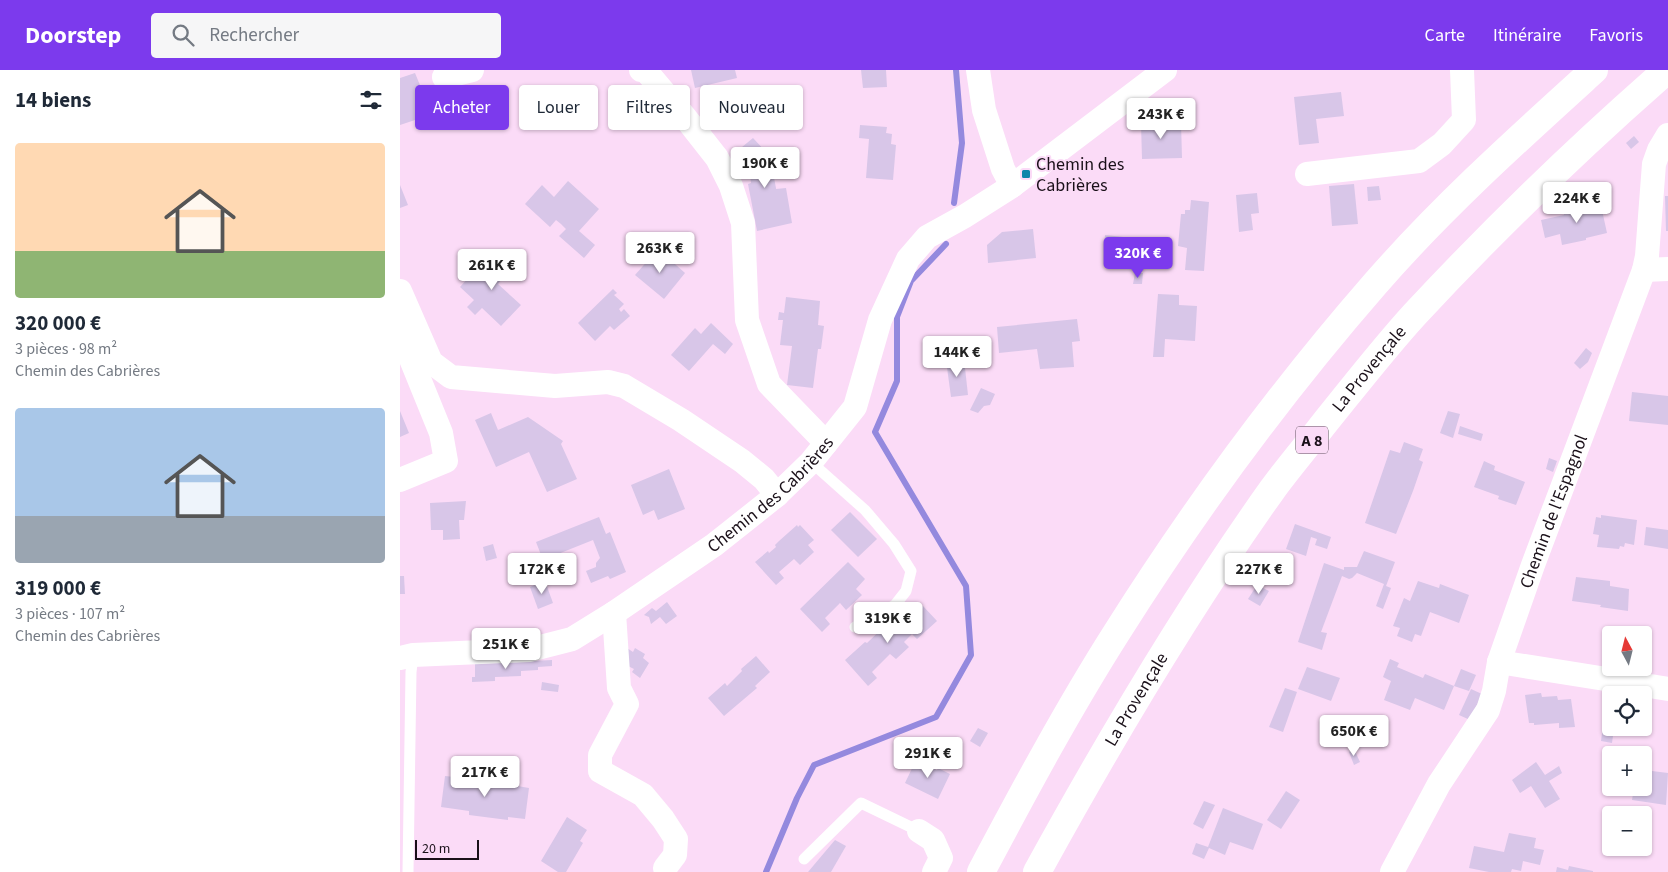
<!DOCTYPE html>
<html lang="fr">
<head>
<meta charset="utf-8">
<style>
	:root { --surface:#fff; --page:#f6f6f7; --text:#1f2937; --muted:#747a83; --accent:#7c3aed }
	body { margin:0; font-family:"Source Sans 3",sans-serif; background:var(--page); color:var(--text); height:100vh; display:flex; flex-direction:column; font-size:19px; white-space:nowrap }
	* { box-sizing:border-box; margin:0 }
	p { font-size:16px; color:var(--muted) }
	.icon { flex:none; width:28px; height:28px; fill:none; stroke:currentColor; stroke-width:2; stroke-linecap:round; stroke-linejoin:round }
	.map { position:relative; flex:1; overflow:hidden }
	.panel { display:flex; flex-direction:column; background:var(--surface); width:400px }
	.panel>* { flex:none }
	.hud { position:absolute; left:15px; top:15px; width:475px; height:45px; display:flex; gap:10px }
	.needle { width:32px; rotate:353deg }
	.controls { position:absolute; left:1202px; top:556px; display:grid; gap:10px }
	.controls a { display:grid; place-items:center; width:50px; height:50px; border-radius:5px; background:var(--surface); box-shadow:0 1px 4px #0004; font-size:25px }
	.scale { position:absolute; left:15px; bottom:12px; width:64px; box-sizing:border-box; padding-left:5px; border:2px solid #1a1019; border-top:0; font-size:14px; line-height:18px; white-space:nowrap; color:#1a1019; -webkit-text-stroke:4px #fbdbf7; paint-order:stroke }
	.price { position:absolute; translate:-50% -42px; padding:0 11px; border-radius:5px; background:#fff; color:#222; font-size:16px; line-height:32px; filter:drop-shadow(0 1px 2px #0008) }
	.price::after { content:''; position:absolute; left:50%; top:30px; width:15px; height:11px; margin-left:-8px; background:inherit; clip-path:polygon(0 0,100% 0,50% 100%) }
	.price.selected { background:var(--accent); color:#fff }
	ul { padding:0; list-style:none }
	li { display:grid; align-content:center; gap:10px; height:265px; padding:0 15px }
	li span { display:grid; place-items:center; height:155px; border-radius:5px; color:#555 }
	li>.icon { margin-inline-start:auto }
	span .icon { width:90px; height:90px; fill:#fffc; stroke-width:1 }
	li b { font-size:21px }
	h2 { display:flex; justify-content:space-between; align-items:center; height:60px; padding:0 15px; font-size:21px }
	.chip { padding:0 18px; border-radius:5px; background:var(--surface); box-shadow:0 1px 4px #0004; font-size:18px; line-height:45px }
	.chip.selected { background:var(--accent); color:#fff }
	header { display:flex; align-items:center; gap:30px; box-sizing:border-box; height:70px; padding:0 25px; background:var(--accent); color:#fff }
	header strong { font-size:24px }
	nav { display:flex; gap:28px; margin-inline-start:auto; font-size:18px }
	.search { width:350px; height:45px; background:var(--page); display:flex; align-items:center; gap:12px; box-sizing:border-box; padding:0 18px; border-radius:5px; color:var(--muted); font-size:19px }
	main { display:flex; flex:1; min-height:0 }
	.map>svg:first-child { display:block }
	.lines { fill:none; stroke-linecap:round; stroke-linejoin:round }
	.stream { stroke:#9489de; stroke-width:6 }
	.building { fill:#d8c6e8 }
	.lane { stroke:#fff; stroke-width:11 }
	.street { stroke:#fff; stroke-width:24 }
	.highway { stroke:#fff; stroke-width:28 }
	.poi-dot { fill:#0d85aa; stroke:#fbdbf7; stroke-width:2 }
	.labels { text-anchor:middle; stroke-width:4; stroke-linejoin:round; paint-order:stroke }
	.shield { fill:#fbdbf7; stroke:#5e4d5c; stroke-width:1 }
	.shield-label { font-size:16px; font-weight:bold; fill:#1a1019 }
	.poi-label { font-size:18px; fill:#1a1019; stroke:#fbdbf7; text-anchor:start }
	.street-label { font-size:18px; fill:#1a1019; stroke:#fbdbf7 }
</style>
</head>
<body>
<header>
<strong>Doorstep</strong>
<div class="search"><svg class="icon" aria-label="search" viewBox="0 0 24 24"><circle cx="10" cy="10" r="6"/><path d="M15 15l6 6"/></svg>Rechercher</div>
<nav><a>Carte</a><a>Itinéraire</a><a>Favoris</a></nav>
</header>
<main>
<section class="panel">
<h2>14 biens<svg class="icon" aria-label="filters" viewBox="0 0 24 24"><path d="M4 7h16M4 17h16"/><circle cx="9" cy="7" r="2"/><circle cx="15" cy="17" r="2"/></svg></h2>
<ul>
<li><span style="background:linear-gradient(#ffd9b3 70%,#8fb573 0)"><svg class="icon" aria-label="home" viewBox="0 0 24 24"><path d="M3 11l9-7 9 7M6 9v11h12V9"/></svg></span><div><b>320 000 €</b><p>3 pièces · 98 m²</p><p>Chemin des Cabrières</p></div></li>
<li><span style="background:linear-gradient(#a9c7e8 70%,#9aa5b1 0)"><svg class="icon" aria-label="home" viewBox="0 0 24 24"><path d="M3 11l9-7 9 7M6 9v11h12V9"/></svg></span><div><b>319 000 €</b><p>3 pièces · 107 m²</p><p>Chemin des Cabrières</p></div></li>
</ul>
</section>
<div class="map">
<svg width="1268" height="802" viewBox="0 0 1268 802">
	<rect width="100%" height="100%" fill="#fbdbf7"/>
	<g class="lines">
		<!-- stream -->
		<g class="stream">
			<polyline points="554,133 562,73 556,0"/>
			<polyline points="366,802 397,728 414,695 536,647 571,585 566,516 475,362 497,311 497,247 511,211 546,174"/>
		</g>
	</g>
	<!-- building -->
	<g class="building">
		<polygon points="291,0 335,0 337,8 295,18"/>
		<polygon points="461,0 486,0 487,17 463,18"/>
		<polygon points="15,3 22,20 18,21 27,46 0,55 0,8"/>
		<polygon points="941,22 944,46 916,49 919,73 899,75 894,27"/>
		<polygon points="781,52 782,88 742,89 741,53"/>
		<polygon points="460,55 487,57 486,63 492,64 491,74 496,75 493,110 466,108 469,69 459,68"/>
		<polygon points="1234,66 1239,72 1231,79 1226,73"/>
		<polygon points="353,68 370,86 378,129 376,119 386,118 392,153 357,161 348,114 351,113 349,97 336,82"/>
		<polygon points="168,111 199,139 179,161 195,175 184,188 159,166 166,159 161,154 156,150 150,157 125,134 142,115 154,127"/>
		<polygon points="954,114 958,154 932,156 929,116"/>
		<polygon points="0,115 8,135 0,138"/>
		<polygon points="979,116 981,130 968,131 967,117"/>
		<polygon points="857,123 859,143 851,144 853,160 839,162 836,125"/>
		<polygon points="1265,126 1268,126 1268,161 1266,161"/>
		<polygon points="791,130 809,132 804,201 785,200 787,178 778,176 781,144 785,144 785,140 790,140"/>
		<polygon points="1200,131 1207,163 1186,168 1186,170 1162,175 1160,164 1145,168 1141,150 1164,145 1163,140"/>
		<polygon points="633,159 636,188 588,193 587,175 602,162"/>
		<polygon points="705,165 733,168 731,184 704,181"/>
		<polygon points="258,179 285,203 264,229 235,205"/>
		<polygon points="103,182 118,196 104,211 102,209 98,214 121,235 101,256 82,238 75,245 67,237 74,230 60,217 79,196 90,207 95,202 89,197"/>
		<polygon points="735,203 743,203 742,214 733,214"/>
		<polygon points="213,219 217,223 214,225 224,234 219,239 221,242 224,239 230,246 214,260 210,256 195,271 178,253"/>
		<polygon points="758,224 779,225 779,235 797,236 795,271 765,269 764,287 753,287"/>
		<polygon points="386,227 420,231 418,255 424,256 421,279 418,279 413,318 387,315 392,276 380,275 383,250 378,250 379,242 384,243"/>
		<polygon points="677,249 680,271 672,272 674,297 640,299 637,279 599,283 597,257"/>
		<polygon points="311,253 333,274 325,284 313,274 289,301 271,285 295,258 301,264"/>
		<polygon points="1186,278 1192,283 1188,292 1180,299 1174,293"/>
		<polygon points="564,289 568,325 551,327 546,290"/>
		<polygon points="581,318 595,324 590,335 584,336 578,343 570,340"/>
		<polygon points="1232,322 1268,326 1268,355 1229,351"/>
		<polygon points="0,341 9,363 0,367"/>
		<polygon points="1048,341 1060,344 1053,368 1040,363"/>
		<polygon points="91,343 98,360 128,347 163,371 161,374 177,409 147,422 129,382 96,397 75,350"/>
		<polygon points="1060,356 1083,364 1081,371 1058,364"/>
		<polygon points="1004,372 1023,379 1019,390 1023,392 1013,421 996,464 965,453 990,380 1000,383"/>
		<polygon points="1149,388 1157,391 1153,402 1146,399"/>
		<polygon points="1084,391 1095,396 1094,400 1125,412 1116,435 1098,429 1099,426 1074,417"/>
		<polygon points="269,399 285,439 258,450 254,440 243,445 231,415"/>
		<polygon points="66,431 64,450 59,450 60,469 43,470 43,460 31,460 30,433"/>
		<polygon points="450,442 477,469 458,487 431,460"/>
		<polygon points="1201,445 1237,450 1234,475 1225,473 1224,477 1220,476 1219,479 1197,477 1199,465 1193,464 1196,447 1201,448"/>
		<polygon points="199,447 206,464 210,462 226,502 210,509 208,506 191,513 186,501 196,497 196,493 200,488 193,470 143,490 136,472"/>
		<polygon points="895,454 931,467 927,479 915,475 917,469 911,467 906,486 886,479"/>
		<polygon points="397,455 398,457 400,455 414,470 408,475 414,482 400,495 394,489 379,502 384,508 376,515 355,492 368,481 369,483 376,477 375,475 379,471"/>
		<polygon points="1246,457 1268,460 1268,479 1244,475"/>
		<polygon points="93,474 97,488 86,491 83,477"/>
		<polygon points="964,481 995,492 986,516 991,518 983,539 976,536 984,514 957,503 952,508 949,509 942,506 921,562 927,563 922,580 898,572 924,493 944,500 944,497 957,497"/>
		<polygon points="448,492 465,509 456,519 462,525 446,540 440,533 425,548 430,554 422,562 400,539"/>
		<polygon points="0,506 4,506 5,524 0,524"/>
		<polygon points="1176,507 1210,511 1210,516 1229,519 1228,541 1200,537 1201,535 1172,531"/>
		<polygon points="145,511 153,533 138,539 130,517"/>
		<polygon points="1018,511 1039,518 1040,514 1069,525 1059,553 1030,542 1021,566 1015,564 1012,572 997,566 1000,558 993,556 1004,528 1010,531"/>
		<polygon points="857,515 869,521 860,536 848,529"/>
		<polygon points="267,532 277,546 266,554 260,547 251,554 249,547 244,545 252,538 256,541"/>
		<polygon points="523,536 537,551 517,569 512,564 504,572 509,577 496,589 490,584 472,602 477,608 468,616 445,590 465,572 467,573 492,549 495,552 498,549 504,555"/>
		<polygon points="227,578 233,582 235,578 245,584 243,588 249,593 240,608 232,602 234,599 224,594"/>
		<polygon points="356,586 370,602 355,616 357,618 324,646 308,628 325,613 327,616 342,601 341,599"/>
		<polygon points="990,589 999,593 997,597 1023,608 1025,604 1054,616 1044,640 1015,628 1010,640 984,630 991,611 983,607"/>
		<polygon points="152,590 152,596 138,597 138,600 121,601 121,606 95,607 95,611 72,612 72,607 75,607 75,594"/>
		<polygon points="907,597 940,608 931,631 898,619"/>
		<polygon points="1061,599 1076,605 1069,621 1054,616"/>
		<polygon points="142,612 159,615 158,622 141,620"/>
		<polygon points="885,618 897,622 883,662 869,657"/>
		<polygon points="1071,619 1082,624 1070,650 1059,645"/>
		<polygon points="1141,623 1142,627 1157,626 1158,630 1171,629 1175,657 1159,658 1159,653 1134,655 1134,653 1129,653 1125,625"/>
		<polygon points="1203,656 1214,658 1212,673 1201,671"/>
		<polygon points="578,658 588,663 580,677 570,671"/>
		<polygon points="954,679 960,692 954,695 949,682"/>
		<polygon points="516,690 537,700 538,698 550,704 538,729 505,713"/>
		<polygon points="1136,692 1145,705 1159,696 1162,703 1149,711 1160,729 1145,738 1131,716 1120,723 1112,710"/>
		<polygon points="1244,700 1268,703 1266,735 1232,730 1234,718 1244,718"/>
		<polygon points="45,706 112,713 112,715 129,718 125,749 108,747 108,750 69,745 69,741 41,737"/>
		<polygon points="886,721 900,730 881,759 867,750"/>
		<polygon points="804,731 815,735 803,759 793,754"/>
		<polygon points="823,738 863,754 853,780 830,772 825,785 809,778 804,789 792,784 796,773 808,777"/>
		<polygon points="167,747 187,760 180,771 183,773 166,802 158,802 141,791"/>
		<polygon points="1109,763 1136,768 1134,778 1144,780 1140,795 1123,791 1121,801 1112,799 1111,802 1089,802 1069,798 1074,776 1104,782"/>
		<polygon points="435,770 446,776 431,802 408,802"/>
		<polygon points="1169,796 1193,801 1193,802 1156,802 1157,797 1168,800"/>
	</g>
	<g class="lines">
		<!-- lane -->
		<g class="lane">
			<polyline points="411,392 465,440 494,474 511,501 506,521 495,535 455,557"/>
			<polyline points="404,789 461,733 519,761"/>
			<polyline points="8,802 11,602 13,585"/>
		</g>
		<!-- street -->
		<g class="street">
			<polyline points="241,0 246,1 284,46 317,88 331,116 343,153 347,250 369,314 426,373"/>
			<polyline points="578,0 584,40 603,99 612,116"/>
			<polyline points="44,7 72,0"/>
			<polyline points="907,104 1019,91 1042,74 1064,50 1062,0"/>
			<polyline points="1244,200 1268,199"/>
			<polyline points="0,221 31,292 51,307 155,316 208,312 224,316 281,350 342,391 364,409 377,425"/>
			<polyline points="0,262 41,363 46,391 0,410"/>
			<polyline points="214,543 219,618 227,634 200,685 200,701 243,725 263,749 276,769 275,785 265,798"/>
			<path id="s1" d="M0,588L13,585L129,580L172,569L214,543L314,475L377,425L411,392L455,337L480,250L508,189L527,167L565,146L612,116L765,0"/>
			<polyline points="1099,592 1268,619"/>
			<polyline points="519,761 533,770 541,788 534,802"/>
			<path id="s2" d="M992,802L1039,714L1088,640L1094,621L1099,592L1133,495L1244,200L1247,186L1254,94L1259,80L1268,65"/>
		</g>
		<!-- highway -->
		<g class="highway">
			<path d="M581,802C624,721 668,639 717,562C794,440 880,323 975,214C1042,137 1119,68 1194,0"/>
			<path id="s3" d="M637,802C709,671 785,542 872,420C888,398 906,377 923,355C953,318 983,279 1015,244C1095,158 1179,77 1267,0"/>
		</g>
	</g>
	<!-- markers -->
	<rect class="poi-dot" x="621" y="99" width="10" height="10" rx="2.5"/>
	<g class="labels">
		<!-- shield labels -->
		<rect class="shield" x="896" y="356.5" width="32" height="27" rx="4"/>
		<g class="shield-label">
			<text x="912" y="376">A 8</text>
		</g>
		<!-- poi labels -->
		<g class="poi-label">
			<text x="636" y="100">Chemin des<tspan x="636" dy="21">Cabrières</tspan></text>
		</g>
		<!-- street labels -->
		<g class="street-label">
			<text dy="6" stroke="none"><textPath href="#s3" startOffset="604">La Provençale</textPath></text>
			<text dy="6" stroke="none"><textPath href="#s1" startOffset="420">Chemin des Cabrières</textPath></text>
			<text dy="6" stroke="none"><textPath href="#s2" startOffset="398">Chemin de l'Espagnol</textPath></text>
			<text dy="6" stroke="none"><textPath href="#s3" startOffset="199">La Provençale</textPath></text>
		</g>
	</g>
</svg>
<div class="controls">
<a><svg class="needle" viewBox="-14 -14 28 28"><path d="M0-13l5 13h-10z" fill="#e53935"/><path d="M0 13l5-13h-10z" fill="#747a83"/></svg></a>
<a><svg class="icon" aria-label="locate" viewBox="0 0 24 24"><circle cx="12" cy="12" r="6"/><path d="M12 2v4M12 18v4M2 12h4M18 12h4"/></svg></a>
<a>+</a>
<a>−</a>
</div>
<div class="scale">20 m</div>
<b class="price" style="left:761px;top:70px">243K €</b>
<b class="price" style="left:365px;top:119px">190K €</b>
<b class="price" style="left:1177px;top:154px">224K €</b>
<b class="price" style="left:260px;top:204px">263K €</b>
<b class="price selected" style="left:738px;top:209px">320K €</b>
<b class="price" style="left:92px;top:221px">261K €</b>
<b class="price" style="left:557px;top:308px">144K €</b>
<b class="price" style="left:142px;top:525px">172K €</b>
<b class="price" style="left:859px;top:525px">227K €</b>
<b class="price" style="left:488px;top:574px">319K €</b>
<b class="price" style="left:106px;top:600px">251K €</b>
<b class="price" style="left:954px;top:687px">650K €</b>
<b class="price" style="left:528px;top:709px">291K €</b>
<b class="price" style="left:85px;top:728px">217K €</b>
<div class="hud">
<a class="chip selected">Acheter</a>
<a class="chip">Louer</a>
<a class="chip">Filtres</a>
<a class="chip">Nouveau</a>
</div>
</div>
</main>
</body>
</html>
